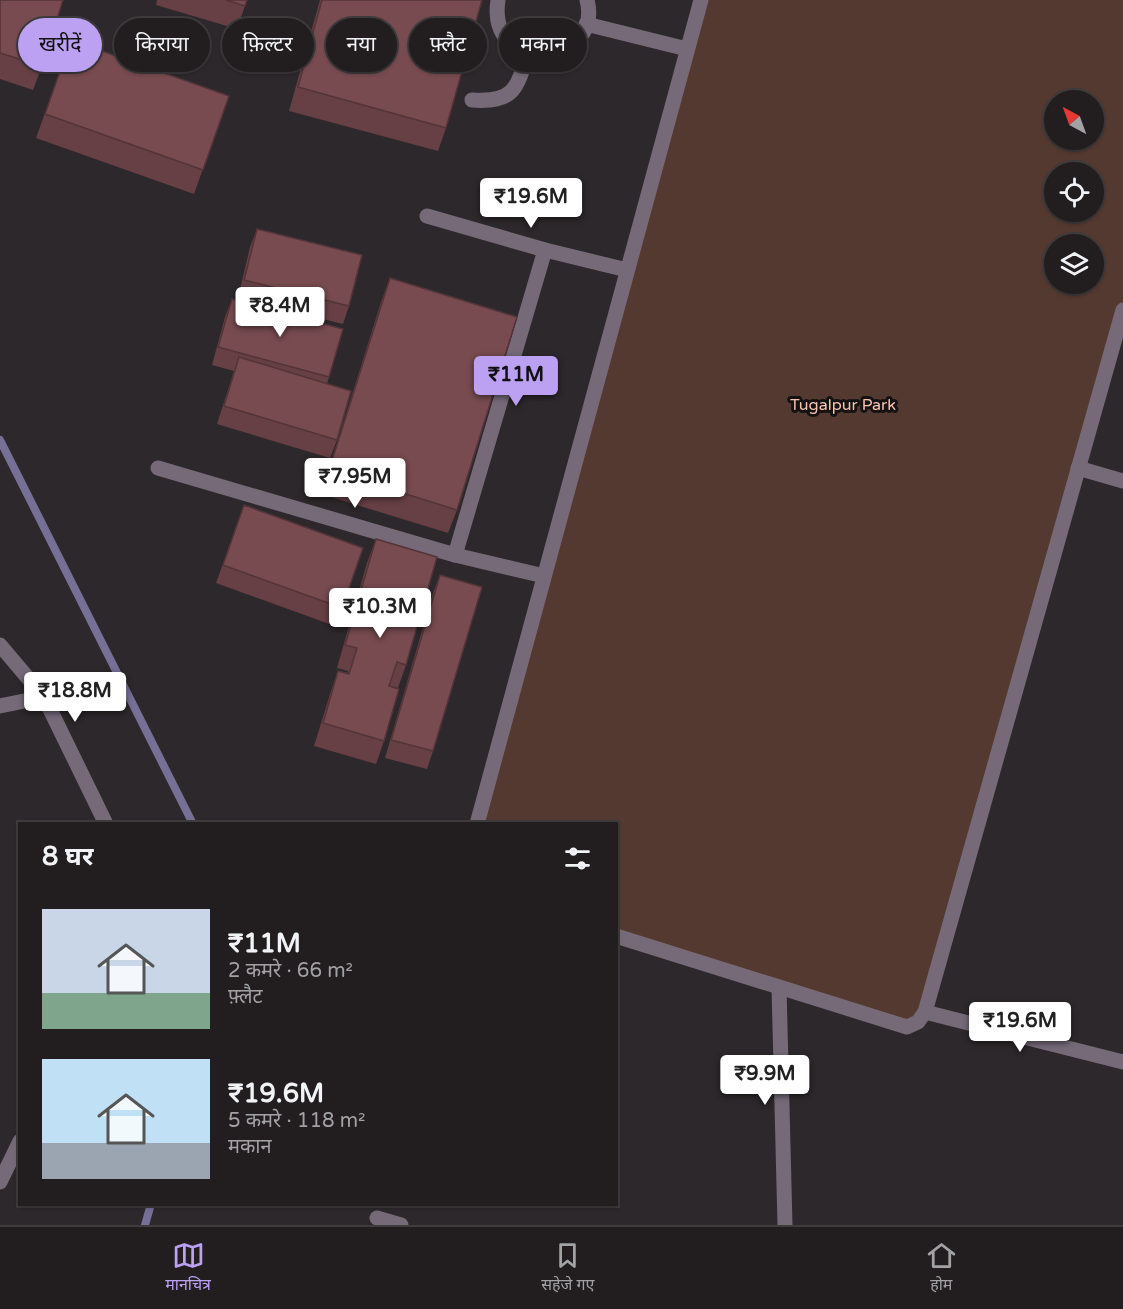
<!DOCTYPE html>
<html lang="hi">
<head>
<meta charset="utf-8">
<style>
	:root { --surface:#221e20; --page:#2a2729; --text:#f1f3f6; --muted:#a2a2a5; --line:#3f3c3e; --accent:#bca0f2 }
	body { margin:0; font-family:"Varela Round","Noto Sans Devanagari",sans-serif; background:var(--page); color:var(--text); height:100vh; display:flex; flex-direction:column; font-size:22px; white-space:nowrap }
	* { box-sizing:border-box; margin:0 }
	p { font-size:20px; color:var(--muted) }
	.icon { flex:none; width:33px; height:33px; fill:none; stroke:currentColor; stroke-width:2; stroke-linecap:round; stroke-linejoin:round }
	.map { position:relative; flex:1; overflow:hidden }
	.panel { position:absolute; left:18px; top:822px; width:600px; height:384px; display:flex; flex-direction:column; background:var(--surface); border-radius:0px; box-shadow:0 2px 4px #0004,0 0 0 2px var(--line) }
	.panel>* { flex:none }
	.banner { position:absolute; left:18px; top:18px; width:600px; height:54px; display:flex; gap:12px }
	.needle { width:39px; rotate:319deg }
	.tools { position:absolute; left:1044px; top:90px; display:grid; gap:12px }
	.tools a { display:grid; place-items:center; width:60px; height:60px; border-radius:50%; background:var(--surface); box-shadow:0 2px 4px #0004,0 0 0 2px var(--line); font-size:30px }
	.price { position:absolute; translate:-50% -51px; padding:0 14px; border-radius:6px; background:#fff; color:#222; font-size:20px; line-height:39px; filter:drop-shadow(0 2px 3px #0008) }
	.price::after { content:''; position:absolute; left:50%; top:36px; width:18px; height:14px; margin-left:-9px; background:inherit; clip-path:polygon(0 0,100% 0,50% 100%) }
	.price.active { background:var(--accent); color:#111 }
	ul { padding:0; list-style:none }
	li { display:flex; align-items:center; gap:18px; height:150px; padding:0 24px }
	li span { display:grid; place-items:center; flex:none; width:168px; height:120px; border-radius:0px; color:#555 }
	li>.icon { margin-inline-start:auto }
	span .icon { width:72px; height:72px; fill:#fffc; stroke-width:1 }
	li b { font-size:26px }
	h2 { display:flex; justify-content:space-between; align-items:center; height:72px; padding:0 24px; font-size:26px }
	.chip { padding:0 21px; border-radius:27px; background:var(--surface); box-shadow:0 2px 4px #0004,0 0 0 2px var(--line); font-size:21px; line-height:54px }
	.chip.active { background:var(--accent); color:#111 }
	.tab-bar { display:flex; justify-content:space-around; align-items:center; height:84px; border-top:2px solid var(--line); background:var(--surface); font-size:16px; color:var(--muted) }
	.tab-bar a { display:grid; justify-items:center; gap:3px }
	.tab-bar .active { color:var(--accent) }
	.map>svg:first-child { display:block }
	.green { fill:#543930; fill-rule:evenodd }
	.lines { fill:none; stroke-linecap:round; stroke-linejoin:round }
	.stream { stroke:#767097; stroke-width:8 }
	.minor { stroke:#766a79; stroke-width:15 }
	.wall { fill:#664045 }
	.building { fill:#774b50; stroke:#533438; stroke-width:1.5 }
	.labels { text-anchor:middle; stroke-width:6; stroke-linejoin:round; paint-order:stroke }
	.park-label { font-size:16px; fill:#fbc2ae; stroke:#141213 }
</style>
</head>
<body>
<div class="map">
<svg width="1123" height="1225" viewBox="0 0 1123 1225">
	<rect width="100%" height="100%" fill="#2d282b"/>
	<!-- green -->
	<path class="green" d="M701,0H1123V310L925,1012L907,1027L617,936L616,824H477ZM1054,100H1094V140H1054ZM1054,172H1094V212H1054ZM1054,244H1094V284H1054Z"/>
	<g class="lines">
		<!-- stream -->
		<g class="stream">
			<polyline points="0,440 193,824"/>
			<polyline points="145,1225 151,1204"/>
		</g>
		<!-- minor -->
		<g class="minor">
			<path d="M498,0C486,77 604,66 587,0"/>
			<polyline points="586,24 687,49"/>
			<path d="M472,100C513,103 518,89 527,53"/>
			<polyline points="427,216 545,250 627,270"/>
			<polyline points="158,468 455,555 544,576"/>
			<polyline points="1078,468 1123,481"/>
			<polyline points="455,555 545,250"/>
			<polyline points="0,645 44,697"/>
			<polyline points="0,706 44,697 106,824"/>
			<polyline points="477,824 701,0"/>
			<polyline points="616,936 907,1027 918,1022 925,1012 1123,310"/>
			<polyline points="779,987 785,1225"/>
			<polyline points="925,1012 1123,1062"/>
			<polyline points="0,1182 20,1141"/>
			<polyline points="377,1218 401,1225"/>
		</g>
	</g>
	<!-- wall -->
	<g class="wall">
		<polygon points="0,0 42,66 33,90 0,79"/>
		<polygon points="157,0 247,0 237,29 156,5"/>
		<polygon points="320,0 482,0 446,128 438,151 289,111"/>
		<polygon points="71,40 229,96 194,194 36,138"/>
		<polygon points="257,229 349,306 343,324 238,298 250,247"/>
		<polygon points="390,278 457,510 448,533 321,494 381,302"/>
		<polygon points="232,299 329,377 327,384 337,440 330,458 217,424 234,371 212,365 225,317"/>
		<polygon points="244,505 363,548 335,626 216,583"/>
		<polygon points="376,539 406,665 398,688 390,686 384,741 376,764 314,746 330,694 338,671 348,673 348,671 337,668 367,563"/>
		<polygon points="440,575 433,751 427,769 385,758 433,593"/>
	</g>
	<!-- building -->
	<g class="building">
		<polygon points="0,0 63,0 42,66 0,53"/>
		<polygon points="226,0 247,0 245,6"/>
		<polygon points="322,0 482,0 446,128 298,87"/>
		<polygon points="71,40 229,96 203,170 45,114"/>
		<polygon points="257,229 362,255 349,306 244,280"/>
		<polygon points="390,278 517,317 457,510 329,470"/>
		<polygon points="232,299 343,329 329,377 218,347"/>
		<polygon points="239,357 351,391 337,440 224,406"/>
		<polygon points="244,505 363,548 342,608 223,565"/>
		<polygon points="376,539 437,557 406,665 397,662 389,686 399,689 384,741 323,723 338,671 349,674 357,648 345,645"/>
		<polygon points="440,575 482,587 433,751 391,740"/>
	</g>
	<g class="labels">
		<!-- park labels -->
		<g class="park-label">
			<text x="843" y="410">Tugalpur Park</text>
		</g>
	</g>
</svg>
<div class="tools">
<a><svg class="needle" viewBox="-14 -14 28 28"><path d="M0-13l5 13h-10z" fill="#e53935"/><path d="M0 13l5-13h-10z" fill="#a2a2a5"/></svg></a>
<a><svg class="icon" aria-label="locate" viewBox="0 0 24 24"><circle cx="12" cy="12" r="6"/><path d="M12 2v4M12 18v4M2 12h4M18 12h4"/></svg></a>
<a><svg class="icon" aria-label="layers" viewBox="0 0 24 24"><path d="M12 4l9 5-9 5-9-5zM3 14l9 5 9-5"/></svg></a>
</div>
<b class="price" style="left:531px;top:229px">₹19.6M</b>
<b class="price" style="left:280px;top:338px">₹8.4M</b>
<b class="price active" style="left:516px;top:407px">₹11M</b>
<b class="price" style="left:355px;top:509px">₹7.95M</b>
<b class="price" style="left:380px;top:639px">₹10.3M</b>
<b class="price" style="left:75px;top:723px">₹18.8M</b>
<b class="price" style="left:1020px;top:1053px">₹19.6M</b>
<b class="price" style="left:765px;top:1106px">₹9.9M</b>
<div class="banner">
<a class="chip active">खरीदें</a>
<a class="chip">किराया</a>
<a class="chip">फ़िल्टर</a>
<a class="chip">नया</a>
<a class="chip">फ़्लैट</a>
<a class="chip">मकान</a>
</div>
<section class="panel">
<h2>8 घर<svg class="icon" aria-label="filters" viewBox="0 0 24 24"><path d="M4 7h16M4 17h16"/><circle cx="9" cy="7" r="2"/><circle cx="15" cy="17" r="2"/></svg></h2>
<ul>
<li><span style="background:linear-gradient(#c9d6e8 70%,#7fa58c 0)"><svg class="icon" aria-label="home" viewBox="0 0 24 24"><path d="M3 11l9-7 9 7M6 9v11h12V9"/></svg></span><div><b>₹11M</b><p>2 कमरे · 66 m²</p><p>फ़्लैट</p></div></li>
<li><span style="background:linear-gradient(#bfe0f5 70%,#9aa5b1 0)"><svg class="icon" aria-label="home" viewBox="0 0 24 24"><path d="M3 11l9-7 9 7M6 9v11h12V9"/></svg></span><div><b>₹19.6M</b><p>5 कमरे · 118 m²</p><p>मकान</p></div></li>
</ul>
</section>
</div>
<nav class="tab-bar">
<a class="active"><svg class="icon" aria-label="map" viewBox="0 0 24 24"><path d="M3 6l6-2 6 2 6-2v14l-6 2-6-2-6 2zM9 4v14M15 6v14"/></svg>मानचित्र</a>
<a><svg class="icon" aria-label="saved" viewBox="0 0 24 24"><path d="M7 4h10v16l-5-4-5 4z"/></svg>सहेजे गए</a>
<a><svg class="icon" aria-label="home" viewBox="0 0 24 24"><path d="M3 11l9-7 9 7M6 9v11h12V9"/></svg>होम</a>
</nav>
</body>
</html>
